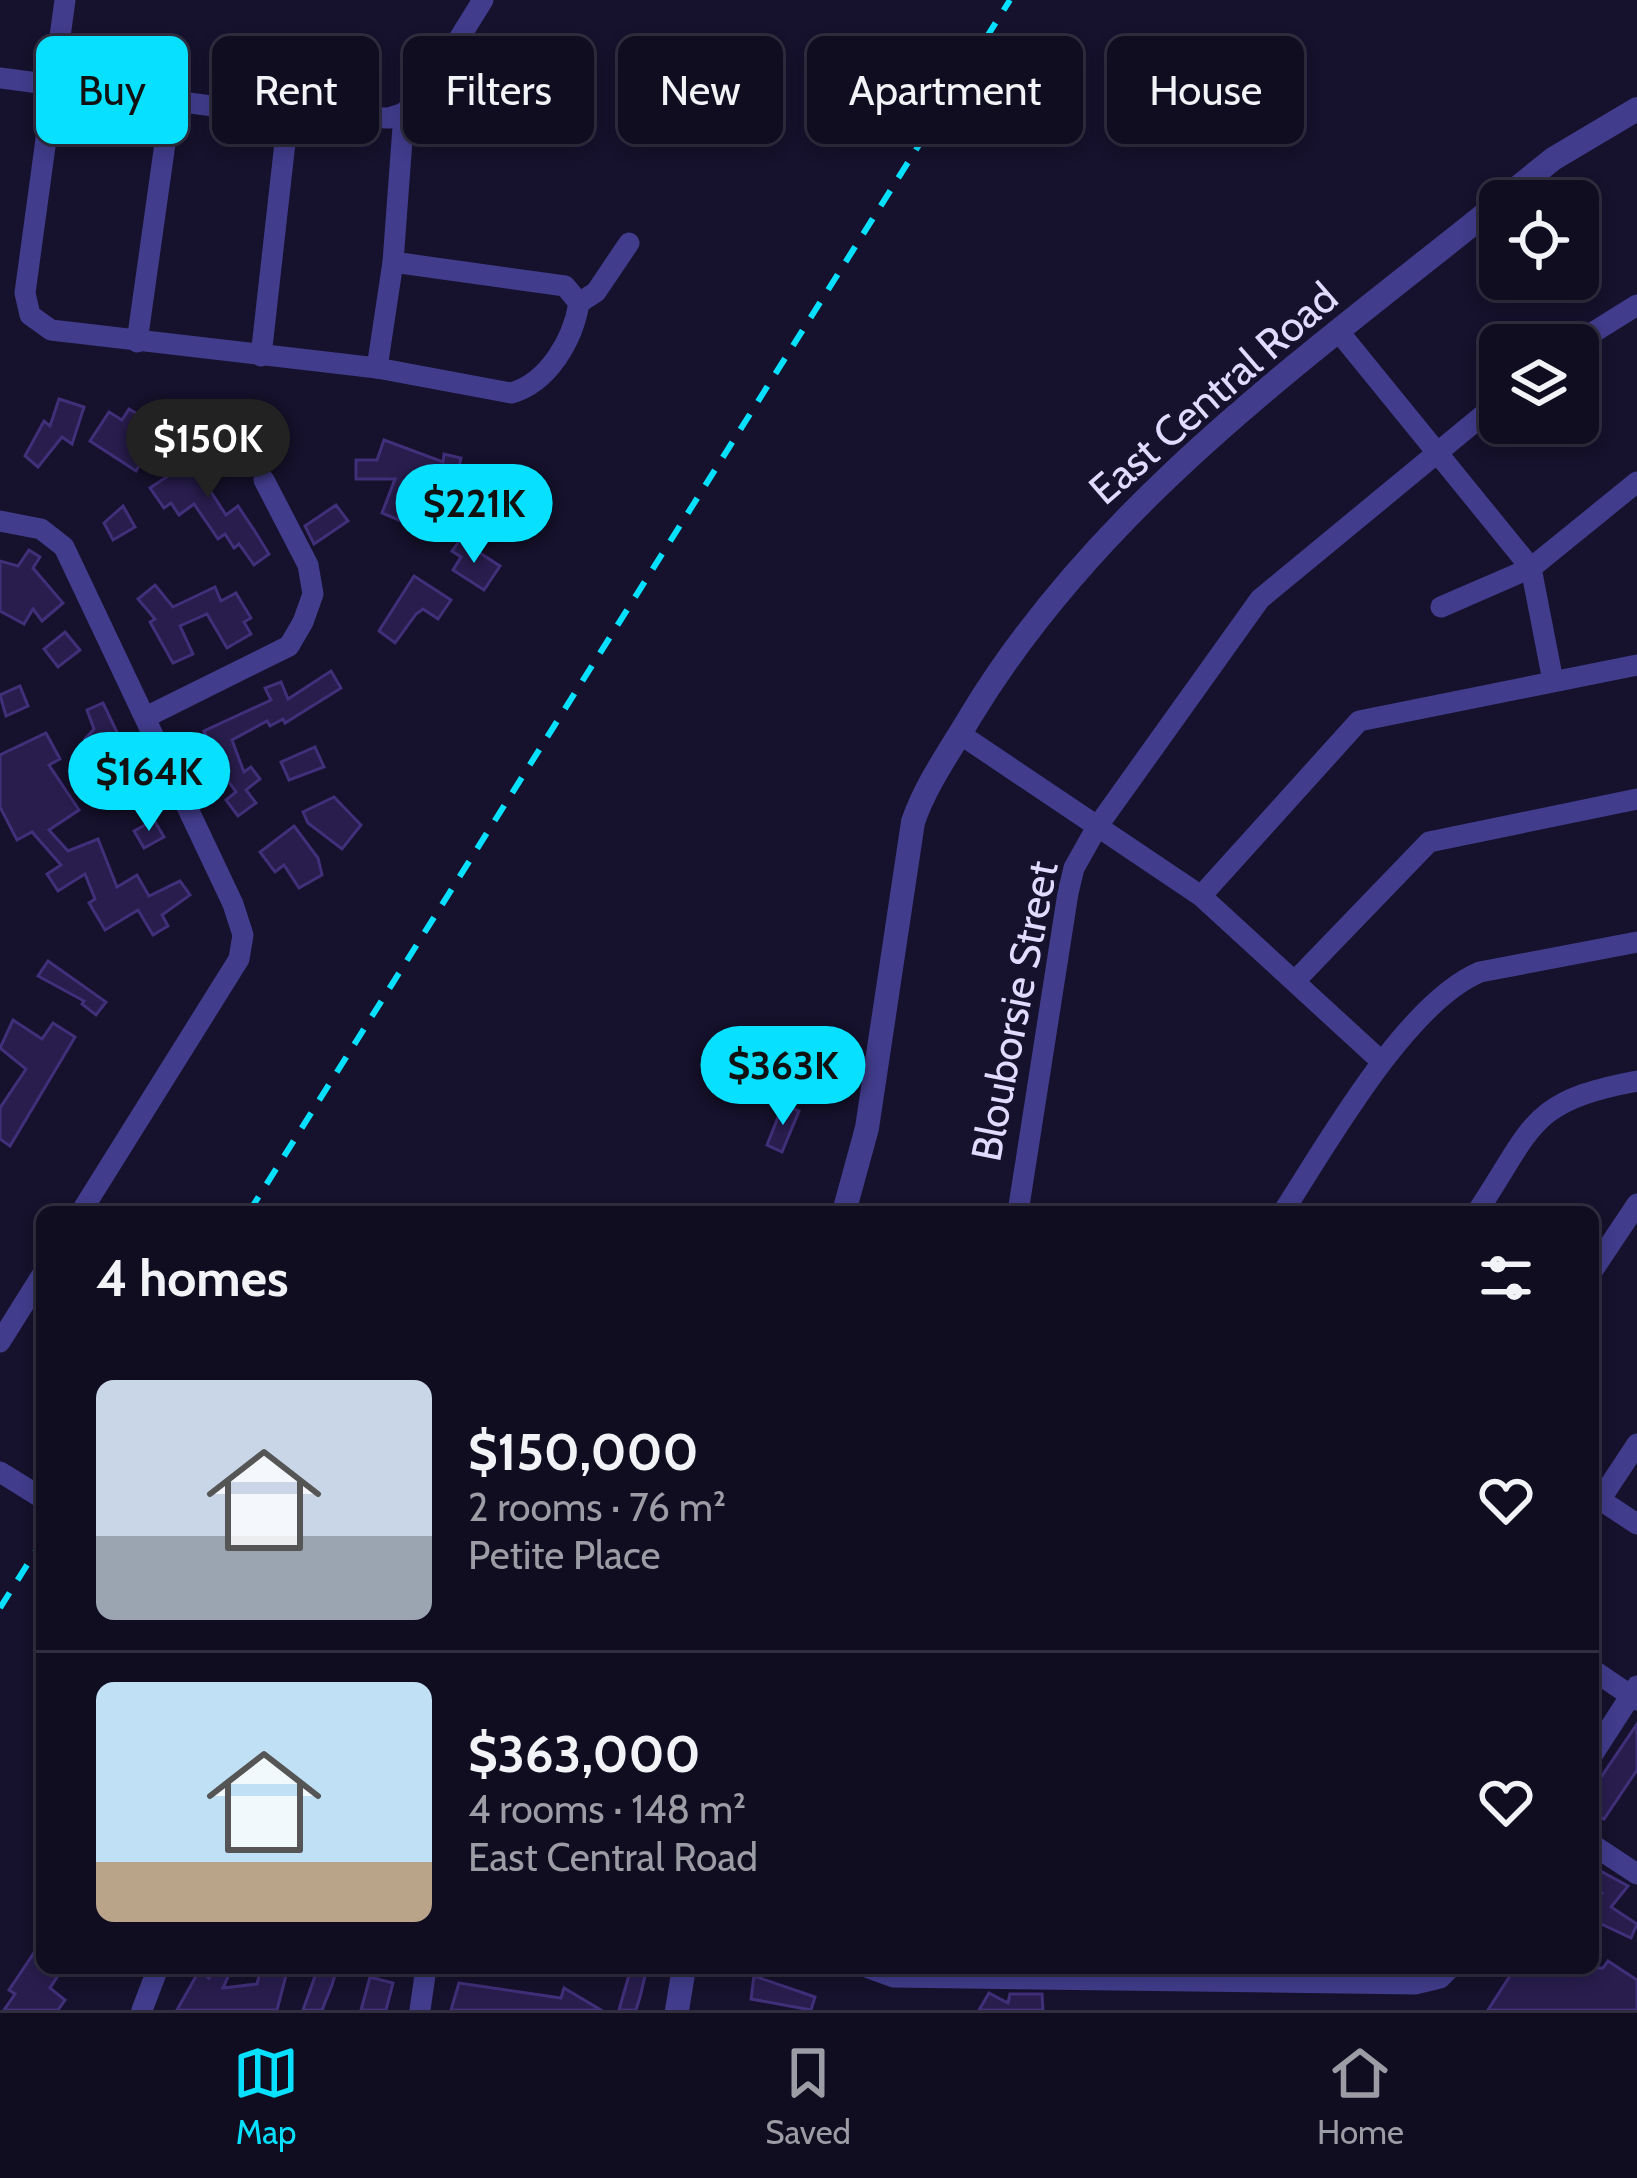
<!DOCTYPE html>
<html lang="en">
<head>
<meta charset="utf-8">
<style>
	:root { --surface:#100d21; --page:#19162a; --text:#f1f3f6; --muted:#9c9ca5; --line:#302d3f; --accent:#08e0ff }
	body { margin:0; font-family:Cabin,sans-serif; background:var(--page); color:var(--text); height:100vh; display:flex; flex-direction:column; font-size:45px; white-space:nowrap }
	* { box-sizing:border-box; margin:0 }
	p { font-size:39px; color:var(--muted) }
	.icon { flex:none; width:66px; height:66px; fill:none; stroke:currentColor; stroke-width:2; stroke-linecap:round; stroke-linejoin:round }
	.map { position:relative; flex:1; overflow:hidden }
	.drawer { position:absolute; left:36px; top:1206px; width:1563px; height:768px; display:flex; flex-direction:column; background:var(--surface); border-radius:18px; box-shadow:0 6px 18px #0003,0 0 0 3px var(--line) }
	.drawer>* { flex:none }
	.guide { position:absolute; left:36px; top:36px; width:1566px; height:108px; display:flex; gap:24px }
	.buttons { position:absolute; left:1479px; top:180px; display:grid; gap:24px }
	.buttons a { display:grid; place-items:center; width:120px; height:120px; border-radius:18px; background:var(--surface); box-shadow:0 6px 18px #0003,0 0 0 3px var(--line); font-size:60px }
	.price { position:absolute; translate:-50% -102px; padding:0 27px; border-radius:42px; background:var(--accent); color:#111; font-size:39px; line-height:78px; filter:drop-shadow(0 3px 6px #0008) }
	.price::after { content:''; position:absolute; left:50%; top:72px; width:36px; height:27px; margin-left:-18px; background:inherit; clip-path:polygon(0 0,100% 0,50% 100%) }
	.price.active { background:#222; color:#fff }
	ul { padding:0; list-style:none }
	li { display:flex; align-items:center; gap:36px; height:300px; padding:0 60px }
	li+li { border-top:3px solid var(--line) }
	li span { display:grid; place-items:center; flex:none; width:336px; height:240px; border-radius:18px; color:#555 }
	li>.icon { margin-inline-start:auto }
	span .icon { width:144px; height:144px; fill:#fffc; stroke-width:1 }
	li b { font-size:51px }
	h2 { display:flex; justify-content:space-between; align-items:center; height:144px; padding:0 60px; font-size:51px }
	.tag { padding:0 42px; border-radius:18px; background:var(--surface); box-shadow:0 6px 18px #0003,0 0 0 3px var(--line); font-size:42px; line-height:108px }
	.tag.active { background:var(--accent); color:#111 }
	.tab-bar { display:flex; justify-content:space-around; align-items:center; height:168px; border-top:3px solid var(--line); background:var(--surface); font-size:33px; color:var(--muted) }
	.tab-bar a { display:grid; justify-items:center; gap:6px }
	.tab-bar .active { color:var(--accent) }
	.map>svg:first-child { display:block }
	.building { fill:#281d4d; stroke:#402f79; stroke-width:3 }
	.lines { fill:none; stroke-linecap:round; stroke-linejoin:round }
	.minor { stroke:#413c8b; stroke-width:21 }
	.tertiary { stroke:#413c8b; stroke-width:24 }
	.rail { stroke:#08e0ff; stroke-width:6; stroke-dasharray:18 15; stroke-linecap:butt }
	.labels { text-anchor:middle; stroke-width:10; stroke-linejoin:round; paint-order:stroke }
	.street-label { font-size:42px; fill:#e1dcff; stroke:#16112c }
</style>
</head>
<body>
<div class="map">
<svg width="1637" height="2010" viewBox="0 0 1637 2010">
	<rect width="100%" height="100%" fill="#16112c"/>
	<!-- building -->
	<g class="building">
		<polygon points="59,399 84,407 72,444 62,437 38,467 25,456 44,421 50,426"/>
		<polygon points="129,409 149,421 134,445 147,453 136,471 90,441 109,412 122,420"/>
		<polygon points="243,433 251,445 259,440 266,451 245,465 230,441"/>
		<polygon points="197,440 205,451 221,440 228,449 198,472 226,515 238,506 256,533 269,554 254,565 239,544 234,548 225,534 218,539 194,504 179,515 171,503 164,508 150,488 192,460 187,447"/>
		<polygon points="384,440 443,462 444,454 461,458 454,488 445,486 431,521 406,511 401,521 382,513 395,479 356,479 356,460 377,460"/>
		<polygon points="336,505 348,521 314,544 305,526"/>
		<polygon points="123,506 135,527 113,540 104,523"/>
		<polygon points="460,540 500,566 484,590 453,570 461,557 452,551"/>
		<polygon points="29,550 40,557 33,568 63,603 42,621 33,609 24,624 0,611 0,561 18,566"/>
		<polygon points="414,576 451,600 438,619 423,609 416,614 395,643 379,631"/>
		<polygon points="155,585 173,607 215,587 221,601 236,593 251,618 244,622 251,634 227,648 207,614 180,626 193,654 173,663 150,622 155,619 138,599"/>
		<polygon points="65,632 80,650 58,667 44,649"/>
		<polygon points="331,671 341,688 285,723 283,719 270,726 267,721 232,740 244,772 251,767 260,779 246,790 256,803 238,816 226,800 236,792 219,768 204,731 271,700 265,688 281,682 288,699"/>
		<polygon points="20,686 28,706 6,716 0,695"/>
		<polygon points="103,703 137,774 116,785 99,752 85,739 94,729 87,710"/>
		<polygon points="46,733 60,759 49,765 79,810 49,830 68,851 98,839 117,887 137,875 149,896 180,881 190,895 162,915 168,926 153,935 138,910 105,930 89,903 95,899 85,874 58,891 47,874 61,865 32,832 17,840 0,807 0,755"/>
		<polygon points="315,747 324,767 289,780 281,762"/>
		<polygon points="334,797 361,825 342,849 308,823 303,812"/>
		<polygon points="154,820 164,837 144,848 134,831"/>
		<polygon points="294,826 318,858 322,875 299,888 284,865 275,872 260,852"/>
		<polygon points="48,961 106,1002 96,1015 82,1004 84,1001 38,976"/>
		<polygon points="13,1020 42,1039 53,1023 75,1037 10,1146 0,1139 0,1108 26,1069 0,1048"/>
		<polygon points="783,1105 799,1111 782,1152 767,1145"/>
		<polygon points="1637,1724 1637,1770 1604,1819 1593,1813 1593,1789"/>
		<polygon points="1593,1867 1628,1886 1611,1907 1637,1924 1631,1938 1593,1920 1593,1903 1602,1893 1593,1887"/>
		<polygon points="42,1941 42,1968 63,1968 50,1988 65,2000 58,2010 4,2010 15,1994 9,1990"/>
		<polygon points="1608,1961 1637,1980 1637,2010 1488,2010 1515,1968 1603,1968"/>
		<polygon points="213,1968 232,1968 223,1988 257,1984 261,1968 288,1968 277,2010 177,2010 199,1971 209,1978"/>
		<polygon points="318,1968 337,1968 332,1985 322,2010 303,2010"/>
		<polygon points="631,1968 647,1968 640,1997 636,2010 619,2010"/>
		<polygon points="754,1976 815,1997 811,2010 751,1999"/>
		<polygon points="370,1977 393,1983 386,2010 361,2010"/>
		<polygon points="459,1983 561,1998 564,1988 601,2010 451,2010"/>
		<polygon points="989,1993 1008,2003 1010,1994 1042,1994 1043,2010 979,2010"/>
	</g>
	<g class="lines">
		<!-- minor -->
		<g class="minor">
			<path d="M65,0L25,293L30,315L51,330L377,368L511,393C548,383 573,340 579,303L565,286L393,262"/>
			<polyline points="0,78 288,116 389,118 404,113"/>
			<polyline points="579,303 596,292 629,243"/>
			<polyline points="1339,332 1531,568 1553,681"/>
			<polyline points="137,342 171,101"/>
			<polyline points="1573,345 1637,305"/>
			<polyline points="261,356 288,116"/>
			<polyline points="377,368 393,262 404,113 429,87 483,0"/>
			<polyline points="0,521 41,529 64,547 233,904 243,935 239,959 81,1212"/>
			<polyline points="1441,607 1531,568 1637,482"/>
			<polyline points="146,717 289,646 303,622 313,594 308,565 264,480"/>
			<polyline points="960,734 1201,896 1382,1062"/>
			<polyline points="1201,896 1359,721 1637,665"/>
			<polyline points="1295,981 1429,842 1637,799"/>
			<polyline points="1018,1212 1068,893 1074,868 1097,827 1260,599 1500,401"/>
			<path d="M1283,1212C1327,1144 1406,1003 1480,972L1637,942"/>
			<path d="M1477,1212C1534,1126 1529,1101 1637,1081"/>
			<polyline points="1593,1270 1637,1204"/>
			<polyline points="0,1342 42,1275"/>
			<polyline points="0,1472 42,1498"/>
			<polyline points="1593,1495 1637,1524"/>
			<polyline points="1600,1500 1637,1444"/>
			<polyline points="1593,1670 1637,1700"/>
			<polyline points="1593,1754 1637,1686"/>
			<polyline points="1593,1845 1637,1874"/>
			<polyline points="869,1968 894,1977 1415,1984 1440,1978 1450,1968"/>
			<polyline points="142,2010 158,1968"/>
			<polyline points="420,2010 426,1968"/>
		</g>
		<!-- tertiary -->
		<g class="tertiary">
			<polyline points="1501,201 1553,159 1637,109"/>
			<path d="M844,1212L867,1128L913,822C926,784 950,751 970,717C1100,502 1308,357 1500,202"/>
			<polyline points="677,2010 684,1968"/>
		</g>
		<!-- rail -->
		<g class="rail">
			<polyline points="249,1212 1010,0"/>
			<polyline points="0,1608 42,1541"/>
		</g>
	</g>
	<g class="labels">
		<!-- street labels -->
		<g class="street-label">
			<text transform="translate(1213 393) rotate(-41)" y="15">East Central Road</text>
			<text transform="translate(1014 1011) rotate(-79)" y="15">Blouborsie Street</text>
		</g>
	</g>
</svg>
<div class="buttons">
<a><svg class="icon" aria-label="locate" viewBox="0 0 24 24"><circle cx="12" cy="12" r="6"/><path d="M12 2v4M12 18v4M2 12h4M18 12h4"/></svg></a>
<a><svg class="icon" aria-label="layers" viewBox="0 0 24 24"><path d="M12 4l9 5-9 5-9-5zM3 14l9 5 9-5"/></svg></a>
</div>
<b class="price active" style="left:208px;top:501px">$150K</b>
<b class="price" style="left:474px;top:566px">$221K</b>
<b class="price" style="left:149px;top:834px">$164K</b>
<b class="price" style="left:783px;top:1128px">$363K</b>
<div class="guide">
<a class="tag active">Buy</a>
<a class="tag">Rent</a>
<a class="tag">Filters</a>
<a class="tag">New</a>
<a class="tag">Apartment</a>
<a class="tag">House</a>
</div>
<section class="drawer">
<h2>4 homes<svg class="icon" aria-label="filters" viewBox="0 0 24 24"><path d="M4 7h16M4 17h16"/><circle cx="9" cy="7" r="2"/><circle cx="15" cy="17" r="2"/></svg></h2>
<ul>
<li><span style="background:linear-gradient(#c9d6e8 65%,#9aa5b1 0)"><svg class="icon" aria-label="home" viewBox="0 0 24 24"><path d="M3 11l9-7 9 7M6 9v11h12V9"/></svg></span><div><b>$150,000</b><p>2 rooms · 76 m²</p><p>Petite Place</p></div><svg class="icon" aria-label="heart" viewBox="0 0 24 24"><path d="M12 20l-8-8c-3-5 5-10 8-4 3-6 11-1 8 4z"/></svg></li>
<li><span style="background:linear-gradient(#bfe0f5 75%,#b9a48a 0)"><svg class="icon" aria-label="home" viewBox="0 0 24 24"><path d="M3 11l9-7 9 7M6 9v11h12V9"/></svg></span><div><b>$363,000</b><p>4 rooms · 148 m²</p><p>East Central Road</p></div><svg class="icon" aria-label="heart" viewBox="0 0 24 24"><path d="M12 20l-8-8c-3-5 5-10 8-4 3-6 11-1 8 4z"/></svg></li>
</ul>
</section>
</div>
<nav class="tab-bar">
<a class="active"><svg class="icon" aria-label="map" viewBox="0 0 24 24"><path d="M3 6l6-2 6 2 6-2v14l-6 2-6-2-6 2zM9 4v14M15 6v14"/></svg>Map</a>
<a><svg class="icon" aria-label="saved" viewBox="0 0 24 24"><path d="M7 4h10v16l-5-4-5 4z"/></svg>Saved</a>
<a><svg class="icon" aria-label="home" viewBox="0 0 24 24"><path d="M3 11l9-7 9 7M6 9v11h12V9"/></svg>Home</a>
</nav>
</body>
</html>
